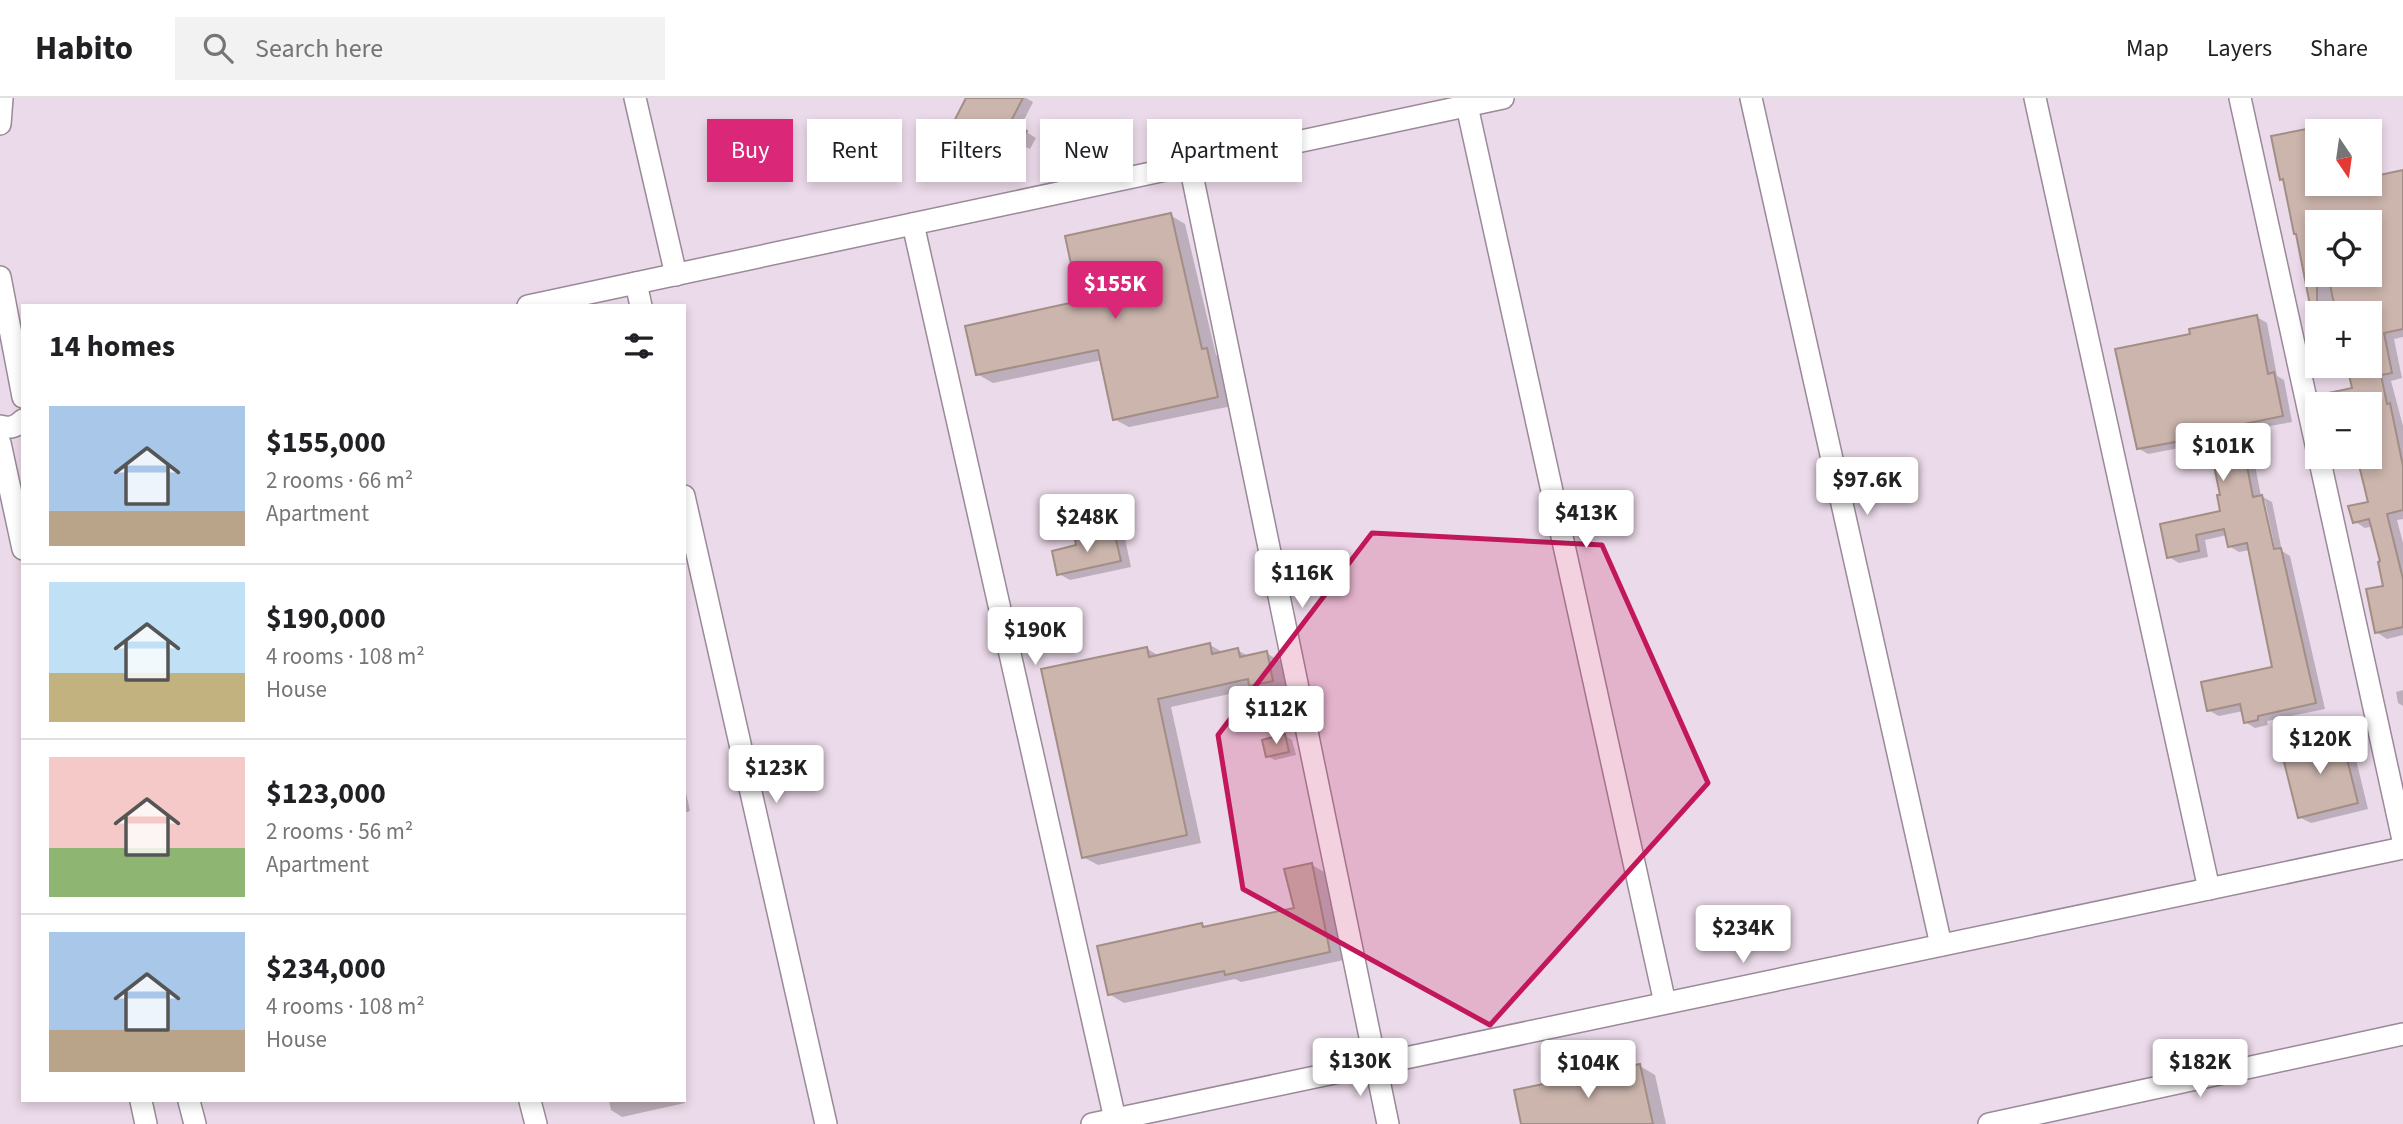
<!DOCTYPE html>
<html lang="en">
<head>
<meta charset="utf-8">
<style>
	:root { --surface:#fff; --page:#f2f2f2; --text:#202124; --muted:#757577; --line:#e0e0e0; --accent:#db2777 }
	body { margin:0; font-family:"Source Sans 3",sans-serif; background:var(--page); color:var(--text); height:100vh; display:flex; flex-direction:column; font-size:26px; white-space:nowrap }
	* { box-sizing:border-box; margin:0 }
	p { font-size:23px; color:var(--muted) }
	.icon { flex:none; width:38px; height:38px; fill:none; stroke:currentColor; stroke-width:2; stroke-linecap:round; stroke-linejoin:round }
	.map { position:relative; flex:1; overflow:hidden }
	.drawer { position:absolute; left:21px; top:206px; width:665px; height:798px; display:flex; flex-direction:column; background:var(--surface); border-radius:0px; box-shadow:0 4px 10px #0003 }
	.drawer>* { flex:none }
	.guide { position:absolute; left:707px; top:21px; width:665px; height:63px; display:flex; gap:14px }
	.needle { width:46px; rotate:167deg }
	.controls { position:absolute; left:2305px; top:21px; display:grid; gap:14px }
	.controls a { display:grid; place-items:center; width:77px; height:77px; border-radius:0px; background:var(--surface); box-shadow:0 4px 10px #0003; font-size:35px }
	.price { position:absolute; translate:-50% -60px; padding:0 16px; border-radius:7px; background:#fff; color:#222; font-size:23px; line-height:46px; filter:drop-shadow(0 2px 4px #0008) }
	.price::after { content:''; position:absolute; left:50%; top:42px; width:21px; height:16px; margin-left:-10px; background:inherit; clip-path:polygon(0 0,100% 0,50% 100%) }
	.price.active { background:var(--accent); color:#fff }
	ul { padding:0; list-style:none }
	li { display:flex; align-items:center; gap:21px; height:175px; padding:0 28px }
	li+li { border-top:2px solid var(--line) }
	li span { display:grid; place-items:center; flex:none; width:196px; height:140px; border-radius:0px; color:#555 }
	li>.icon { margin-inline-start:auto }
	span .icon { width:84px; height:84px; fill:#fffc; stroke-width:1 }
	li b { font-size:30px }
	h2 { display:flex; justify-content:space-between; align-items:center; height:84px; padding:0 28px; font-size:30px }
	.tag { padding:0 24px; border-radius:0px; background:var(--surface); box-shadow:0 4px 10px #0003; font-size:24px; line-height:63px }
	.tag.active { background:var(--accent); color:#fff }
	header { display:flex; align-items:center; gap:42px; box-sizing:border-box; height:98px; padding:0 35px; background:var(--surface); border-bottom:2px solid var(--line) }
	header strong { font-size:33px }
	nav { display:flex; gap:38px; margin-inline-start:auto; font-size:24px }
	.search { width:490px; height:63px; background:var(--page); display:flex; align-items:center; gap:18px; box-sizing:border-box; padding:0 24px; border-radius:0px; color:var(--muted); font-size:26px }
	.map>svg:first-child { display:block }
	.shadow { fill:#0003; fill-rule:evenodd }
	.building { fill:#cbb5ad; stroke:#a28e86; stroke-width:2 }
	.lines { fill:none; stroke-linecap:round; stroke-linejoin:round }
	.minor-casing { stroke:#9a8a98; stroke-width:24 }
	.minor { stroke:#fff; stroke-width:21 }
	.marked { fill:#c2185b; fill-opacity:0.2; stroke:#c2185b; stroke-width:5; stroke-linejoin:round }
</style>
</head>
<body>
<header>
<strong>Habito</strong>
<div class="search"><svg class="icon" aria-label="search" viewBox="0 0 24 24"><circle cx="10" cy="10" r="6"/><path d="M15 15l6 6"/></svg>Search here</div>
<nav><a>Map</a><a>Layers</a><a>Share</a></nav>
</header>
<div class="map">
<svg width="2403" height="1026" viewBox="0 0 2403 1026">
	<rect width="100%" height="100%" fill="#ebdae9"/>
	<!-- shadow -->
	<g class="shadow">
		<polygon points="968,0 1026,0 1033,4 1020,30 1036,40 1030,51 1013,43 998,67 976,58"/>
		<path d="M2339,26L2350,33H2317V86H2370V80L2403,74V239L2394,241L2402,280L2391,283L2403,328V421L2397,422L2403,445V537L2387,541L2376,534L2385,489L2373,428L2365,430L2354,423L2370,405L2361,366L2354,362L2353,359H2370V306H2325L2323,298L2354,291L2349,268H2370V215H2317V243L2298,137L2285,83L2281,81L2273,39ZM2317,124H2370V177H2317Z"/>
		<polygon points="1170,117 1185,126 1216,257 1222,260 1232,308 1129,329 1114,321 1102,262 993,285 977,276 1081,205"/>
		<path d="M2257,219L2267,225L2277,278L2284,282L2292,324L2248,332L2261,398L2272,404L2282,453L2290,458L2325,611L2267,623L2268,627L2255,630L2245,624L2243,613L2219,618L2208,612L2275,571L2250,452L2239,454L2229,448L2227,437L2205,442L2208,459L2179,465L2169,459L2222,414V398L2211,344L2148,356L2138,350L2192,238ZM2262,403H2265L2277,460H2274Z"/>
		<polygon points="1114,435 1125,441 1131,469 1070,482 1059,476 1078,448"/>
		<polygon points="1210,547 1224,555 1237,552 1250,559 1266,555 1281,563 1287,591 1265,596 1256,590 1171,609 1201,745 1098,767 1083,759 1146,550 1159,558"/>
		<polygon points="2403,592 2403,608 2398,605 2396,594"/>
		<polygon points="1285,638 1292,642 1296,657 1275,662 1267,658"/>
		<polygon points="2341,639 2352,645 2368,711 2311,725 2299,719"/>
		<polygon points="684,685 690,713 684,715"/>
		<polygon points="1312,767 1326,775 1344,862 1241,884 1235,881 1124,905 1109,896 1202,827 1208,830 1296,811"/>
		<polygon points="1640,968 1655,977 1666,1026 1523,1026"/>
		<polygon points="684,1002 685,1005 622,1019 611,1012 609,1003"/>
	</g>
	<!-- building -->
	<g class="building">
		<polygon points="966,0 1023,0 1011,23 1027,33 1019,47 1002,38 987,63 964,53 971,37 952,27"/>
		<polygon points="2317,29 2317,86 2370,86 2370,79 2403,72 2403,231 2384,235 2392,275 2381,277 2387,306 2390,305 2403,368 2403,412 2387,416 2403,481 2403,529 2375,535 2366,491 2383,488 2378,464 2380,463 2369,421 2353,425 2348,408 2368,404 2357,359 2370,359 2370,306 2321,306 2319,297 2352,290 2347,268 2370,268 2370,215 2336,215 2328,177 2370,177 2370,124 2317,124 2317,207 2310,207 2296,136 2294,136 2283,81 2280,82 2271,38"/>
		<polygon points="1171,115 1202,251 1207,250 1218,299 1113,322 1098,252 976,277 965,228 1079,203 1065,138"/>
		<polygon points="2257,217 2268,276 2274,274 2283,318 2239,327 2253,399 2262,397 2274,451 2281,450 2316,605 2258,618 2258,622 2244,625 2240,606 2207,613 2201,584 2272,569 2247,445 2228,449 2224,431 2196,437 2199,453 2167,460 2160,426 2220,413 2217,397 2220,397 2208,338 2137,351 2115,251 2190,236 2189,231"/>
		<polygon points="1114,433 1121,463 1057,477 1052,453 1076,447 1075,442"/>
		<polygon points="1210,545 1212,556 1238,550 1240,559 1267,553 1273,583 1249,588 1248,581 1158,601 1187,737 1082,760 1041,571 1147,549 1149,559"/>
		<polygon points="1285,636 1289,654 1266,659 1262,642"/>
		<polygon points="2341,637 2358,705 2298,720 2281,652"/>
		<polygon points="1312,765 1330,854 1225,877 1224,873 1108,897 1097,848 1202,825 1203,829 1294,810 1284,771"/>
		<polygon points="1640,966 1653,1026 1521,1026 1514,992"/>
	</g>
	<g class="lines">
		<defs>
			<g id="minor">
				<polyline points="635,0 676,177"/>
				<polyline points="1751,0 1941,847"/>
				<polyline points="2035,0 2209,791"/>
				<polyline points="2240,0 2317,351"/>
				<polyline points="1467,8 1665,905"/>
				<polyline points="0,26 2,0"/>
				<polyline points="1190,67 1388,1026"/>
				<polyline points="913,126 1115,1021"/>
				<polyline points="0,179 23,299"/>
				<polyline points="636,185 641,208"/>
				<polyline points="528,208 1503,0"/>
				<path d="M0,328C9,331 16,329 23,322"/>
				<polyline points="0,345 23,451"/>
				<polyline points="2319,359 2403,742"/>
				<polyline points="684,398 826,1026"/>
				<polyline points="141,1003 146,1026"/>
				<polyline points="189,1003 195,1026"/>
				<polyline points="530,1003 536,1026"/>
				<polyline points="1092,1026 2403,750"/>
				<polyline points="1989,1026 2403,936"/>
			</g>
		</defs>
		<!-- minor casing -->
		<use href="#minor" class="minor-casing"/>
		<!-- minor -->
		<use href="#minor" class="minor"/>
	</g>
	<!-- marked area -->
	<path class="marked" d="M1372,435L1602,447L1708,685L1490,927L1243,791L1218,637Z"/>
</svg>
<div class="controls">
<a><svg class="needle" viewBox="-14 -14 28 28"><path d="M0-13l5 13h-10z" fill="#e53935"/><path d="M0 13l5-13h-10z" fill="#757577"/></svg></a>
<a><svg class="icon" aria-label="locate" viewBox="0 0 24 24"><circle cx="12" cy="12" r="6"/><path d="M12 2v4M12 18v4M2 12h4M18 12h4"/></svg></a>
<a>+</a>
<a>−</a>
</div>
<b class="price active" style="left:1115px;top:223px">$155K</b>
<b class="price" style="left:2223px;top:385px">$101K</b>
<b class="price" style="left:1867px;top:419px">$97.6K</b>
<b class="price" style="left:1586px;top:452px">$413K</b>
<b class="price" style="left:1087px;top:456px">$248K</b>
<b class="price" style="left:1302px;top:512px">$116K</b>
<b class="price" style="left:1035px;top:569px">$190K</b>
<b class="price" style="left:1276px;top:648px">$112K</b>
<b class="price" style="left:2320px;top:678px">$120K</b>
<b class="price" style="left:776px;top:707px">$123K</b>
<b class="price" style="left:1743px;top:867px">$234K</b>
<b class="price" style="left:1360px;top:1000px">$130K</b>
<b class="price" style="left:2200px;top:1001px">$182K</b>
<b class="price" style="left:1588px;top:1002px">$104K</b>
<div class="guide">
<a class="tag active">Buy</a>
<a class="tag">Rent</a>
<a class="tag">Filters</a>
<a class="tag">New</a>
<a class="tag">Apartment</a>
</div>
<section class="drawer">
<h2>14 homes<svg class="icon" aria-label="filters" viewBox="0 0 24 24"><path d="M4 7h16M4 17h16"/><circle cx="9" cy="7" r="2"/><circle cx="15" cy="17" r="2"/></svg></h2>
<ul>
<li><span style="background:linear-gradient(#a9c7e8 75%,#b9a48a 0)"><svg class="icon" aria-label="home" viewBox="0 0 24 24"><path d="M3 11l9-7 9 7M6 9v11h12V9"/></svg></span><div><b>$155,000</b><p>2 rooms · 66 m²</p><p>Apartment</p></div></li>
<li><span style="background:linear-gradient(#bfe0f5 65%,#c2b280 0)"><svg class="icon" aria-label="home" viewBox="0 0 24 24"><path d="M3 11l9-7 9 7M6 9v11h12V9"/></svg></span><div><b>$190,000</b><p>4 rooms · 108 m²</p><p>House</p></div></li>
<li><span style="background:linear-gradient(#f6c9c9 65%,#8fb573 0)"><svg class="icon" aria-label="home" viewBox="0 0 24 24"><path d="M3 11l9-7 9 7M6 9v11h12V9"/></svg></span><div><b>$123,000</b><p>2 rooms · 56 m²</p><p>Apartment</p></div></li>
<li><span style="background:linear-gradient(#a9c7e8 70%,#b9a48a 0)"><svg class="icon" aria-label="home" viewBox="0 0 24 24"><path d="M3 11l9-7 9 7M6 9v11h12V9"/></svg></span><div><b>$234,000</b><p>4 rooms · 108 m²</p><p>House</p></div></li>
</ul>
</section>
</div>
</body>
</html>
